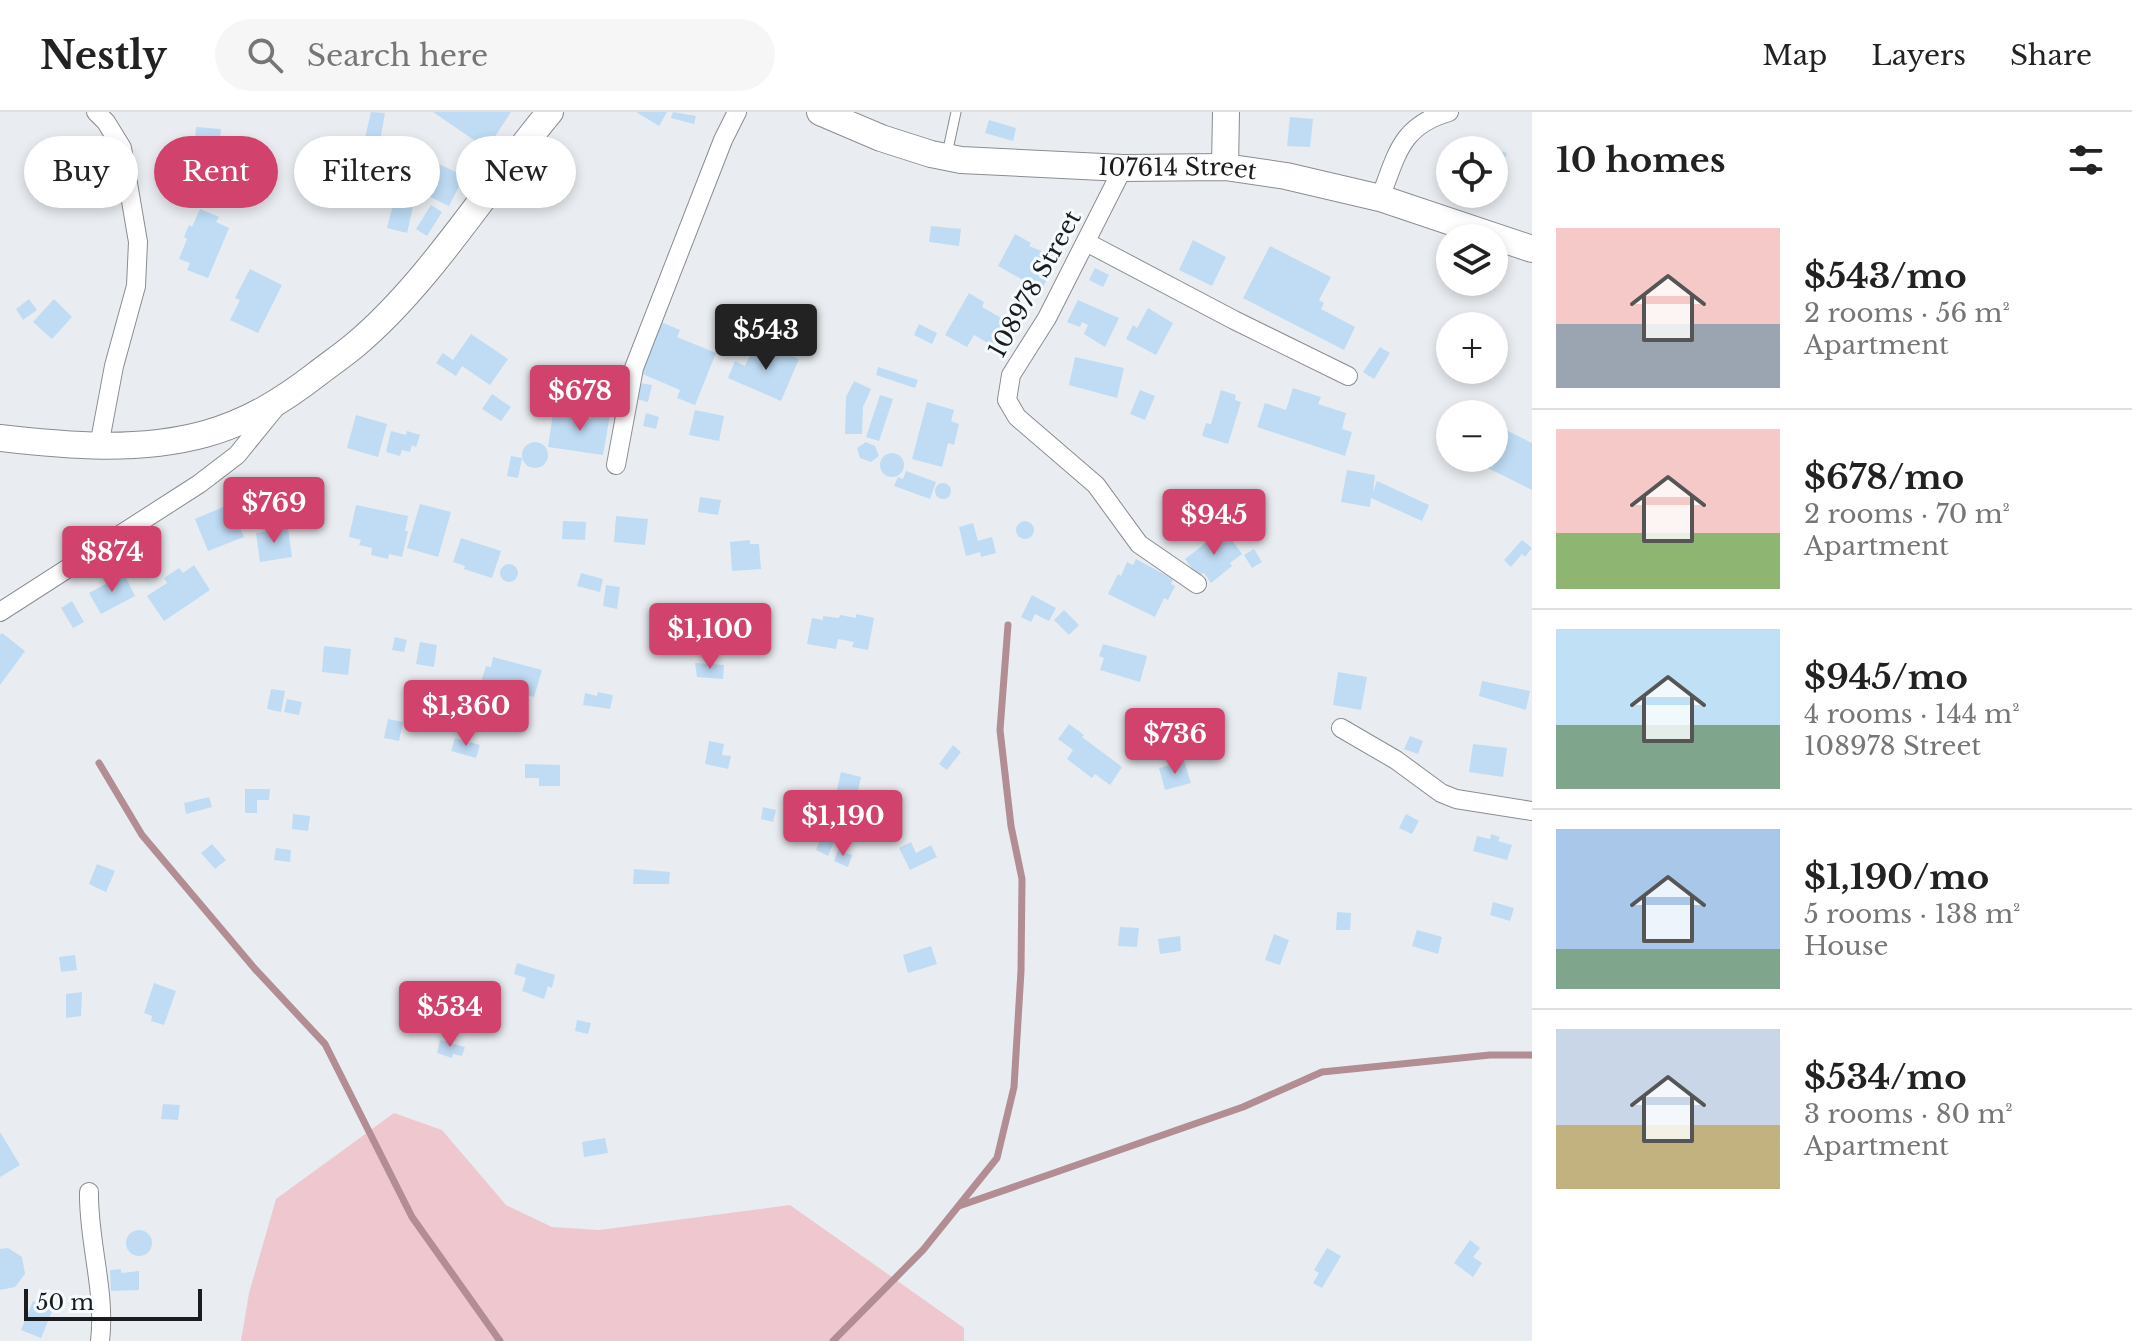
<!DOCTYPE html>
<html lang="en">
<head>
<meta charset="utf-8">
<style>
	:root { --surface:#fff; --page:#f6f6f6; --text:#222; --muted:#767676; --line:#e0e0e0; --accent:#d1436c }
	body { margin:0; font-family:"Libre Baskerville",serif; background:var(--page); color:var(--text); height:100vh; display:flex; flex-direction:column; font-size:30px; white-space:nowrap }
	* { box-sizing:border-box; margin:0 }
	p { font-size:26px; color:var(--muted) }
	.icon { flex:none; width:44px; height:44px; fill:none; stroke:currentColor; stroke-width:2; stroke-linecap:round; stroke-linejoin:round }
	.map { position:relative; flex:1; overflow:hidden }
	.details { display:flex; flex-direction:column; background:var(--surface); width:600px }
	.details>* { flex:none }
	.hud { position:absolute; left:24px; top:24px; width:760px; height:72px; display:flex; gap:16px }
	.buttons { position:absolute; left:1436px; top:24px; display:grid; gap:16px }
	.buttons a { display:grid; place-items:center; width:72px; height:72px; border-radius:50%; background:var(--surface); box-shadow:0 4px 12px #0003; font-size:40px }
	.scale { position:absolute; left:24px; bottom:20px; width:178px; box-sizing:border-box; padding-left:8px; border:4px solid #1a1c1d; border-top:0; font-size:22px; line-height:28px; white-space:nowrap; color:#1a1c1d; -webkit-text-stroke:6px #f6fbfe; paint-order:stroke }
	.price { position:absolute; translate:-50% -68px; padding:0 18px; border-radius:8px; background:var(--accent); color:#fff; font-size:26px; line-height:52px; filter:drop-shadow(0 2px 4px #0008) }
	.price::after { content:''; position:absolute; left:50%; top:48px; width:24px; height:18px; margin-left:-12px; background:inherit; clip-path:polygon(0 0,100% 0,50% 100%) }
	.price.active { background:#222; color:#fff }
	ul { padding:0; list-style:none }
	li { display:flex; align-items:center; gap:24px; height:200px; padding:0 24px }
	li+li { border-top:2px solid var(--line) }
	li span { display:grid; place-items:center; flex:none; width:224px; height:160px; border-radius:0px; color:#555 }
	li>.icon { margin-inline-start:auto }
	span .icon { width:96px; height:96px; fill:#fffc; stroke-width:1 }
	li b { font-size:34px }
	h2 { display:flex; justify-content:space-between; align-items:center; height:96px; padding:0 24px; font-size:34px }
	.chip { padding:0 28px; border-radius:36px; background:var(--surface); box-shadow:0 4px 12px #0003; font-size:28px; line-height:72px }
	.chip.active { background:var(--accent); color:#fff }
	header { display:flex; align-items:center; gap:48px; box-sizing:border-box; height:112px; padding:0 40px; background:var(--surface); border-bottom:2px solid var(--line) }
	header strong { font-size:38px }
	nav { display:flex; gap:44px; margin-inline-start:auto; font-size:28px }
	.search { width:560px; height:72px; background:var(--page); display:flex; align-items:center; gap:20px; box-sizing:border-box; padding:0 28px; border-radius:44px; color:var(--muted); font-size:30px }
	main { display:flex; flex:1; min-height:0 }
	.map>svg:first-child { display:block }
	.green { fill:#eec8ce }
	.lines { fill:none; stroke-linecap:round; stroke-linejoin:round }
	.stream { stroke:#b28d93; stroke-width:7 }
	.building { fill:#bfdcf4 }
	.lane-casing { stroke:#898d91; stroke-width:11 }
	.street-casing { stroke:#898d91; stroke-width:20 }
	.secondary-casing { stroke:#898d91; stroke-width:28 }
	.lane { stroke:#fff; stroke-width:9 }
	.street { stroke:#fff; stroke-width:18 }
	.secondary { stroke:#fff; stroke-width:26 }
	.labels { text-anchor:middle; stroke-width:6; stroke-linejoin:round; paint-order:stroke }
	.street-label { font-size:24px; fill:#1a1c1d; stroke:#f6fbfe }
</style>
</head>
<body>
<header>
<strong>Nestly</strong>
<div class="search"><svg class="icon" aria-label="search" viewBox="0 0 24 24"><circle cx="10" cy="10" r="6"/><path d="M15 15l6 6"/></svg>Search here</div>
<nav><a>Map</a><a>Layers</a><a>Share</a></nav>
</header>
<main>
<div class="map">
<svg width="1532" height="1229" viewBox="0 0 1532 1229">
	<rect width="100%" height="100%" fill="#e9edf1"/>
	<!-- green -->
	<polygon class="green" points="394,1001 442,1018 506,1093 552,1115 599,1118 790,1093 964,1216 964,1229 241,1229 249,1181 276,1087"/>
	<g class="lines">
		<!-- stream -->
		<g class="stream">
			<polyline points="99,651 142,723 255,857 325,932 412,1105 500,1229"/>
			<polyline points="959,1094 1243,995 1322,960 1490,943 1532,943"/>
			<polyline points="833,1229 923,1138 997,1046 1014,975 1021,859 1022,767 1011,714 1000,618 1008,513"/>
		</g>
	</g>
	<!-- building -->
	<g class="building">
		<polygon points="371,0 385,1 380,30 365,26"/>
		<polygon points="433,0 511,0 487,37"/>
		<polygon points="636,0 667,0 659,14"/>
		<polygon points="673,0 696,4 694,12 671,6"/>
		<polygon points="1290,5 1313,7 1310,35 1287,34"/>
		<polygon points="989,8 1016,16 1013,29 985,21"/>
		<polygon points="196,15 221,17 219,42 194,40"/>
		<polygon points="362,28 391,31 388,55 375,54 376,39 361,37"/>
		<polygon points="1479,32 1507,41 1500,62 1494,60 1494,38 1477,38"/>
		<polygon points="439,52 464,64 449,94 424,82"/>
		<polygon points="397,77 416,82 407,121 387,116"/>
		<polygon points="431,93 442,100 427,124 416,117"/>
		<polygon points="200,97 219,105 216,110 229,116 208,166 187,158 190,151 179,147 187,127 184,125 189,113 192,115"/>
		<polygon points="931,114 961,117 959,134 929,130"/>
		<polygon points="1015,122 1031,131 1029,134 1059,146 1041,178 998,154"/>
		<polygon points="1193,128 1226,145 1212,174 1179,158"/>
		<polygon points="1270,134 1331,165 1319,188 1324,191 1321,197 1355,215 1344,238 1243,186"/>
		<polygon points="1095,156 1109,163 1103,175 1089,168"/>
		<polygon points="250,157 282,173 258,221 230,208 240,188 235,186"/>
		<polygon points="969,181 984,190 982,195 1008,210 995,235 974,223 967,235 945,223"/>
		<polygon points="29,187 37,198 23,208 16,197"/>
		<polygon points="54,187 72,205 52,227 33,210"/>
		<polygon points="1078,188 1119,206 1105,235 1084,222 1088,213 1082,210 1080,215 1067,210"/>
		<polygon points="1148,196 1173,211 1156,243 1126,227 1133,213 1137,216"/>
		<polygon points="659,209 680,218 677,225 716,241 695,293 677,286 680,278 638,260"/>
		<polygon points="919,212 937,221 932,232 914,223"/>
		<polygon points="471,222 508,247 490,273 462,254 456,264 436,251 443,241 453,248"/>
		<polygon points="755,232 779,243 781,239 799,247 781,289 728,266 735,249 745,254"/>
		<polygon points="1380,235 1390,241 1374,267 1363,260"/>
		<polygon points="1075,245 1124,256 1117,286 1069,273"/>
		<polygon points="878,255 918,268 915,276 876,263"/>
		<polygon points="854,269 871,277 863,295 862,322 845,322 846,285"/>
		<polygon points="640,271 652,273 648,290 636,287"/>
		<polygon points="1293,276 1321,285 1318,292 1346,301 1342,317 1352,320 1345,344 1257,315 1265,291 1286,298"/>
		<polygon points="1140,278 1155,284 1145,308 1130,302"/>
		<polygon points="1221,278 1236,283 1235,288 1241,290 1228,332 1202,324 1206,311 1211,312"/>
		<polygon points="492,282 511,295 501,309 482,297"/>
		<polygon points="880,283 893,287 879,329 866,325"/>
		<polygon points="927,290 954,298 951,309 959,312 954,333 948,331 942,355 912,347"/>
		<polygon points="695,298 724,304 719,329 689,323"/>
		<polygon points="592,300 610,303 603,343 548,335 553,302 591,307"/>
		<polygon points="646,301 659,305 656,317 643,314"/>
		<polygon points="356,303 387,312 378,345 347,336"/>
		<polygon points="1450,306 1450,337 1438,331"/>
		<polygon points="1494,312 1532,331 1532,378 1468,346 1494,346"/>
		<polygon points="391,319 406,323 407,319 420,323 416,335 412,333 410,340 402,338 400,344 386,340"/>
		<circle cx="535" cy="343" r="13"/>
		<polygon points="866,330 875,334 879,344 871,350 860,346 857,336"/>
		<circle cx="892" cy="353" r="12"/>
		<polygon points="511,344 522,346 518,366 507,364"/>
		<polygon points="1347,358 1375,363 1373,380 1377,369 1429,393 1422,409 1371,386 1370,395 1341,390"/>
		<polygon points="906,359 936,370 930,387 894,374 898,365 903,367"/>
		<circle cx="943" cy="379" r="8"/>
		<polygon points="700,385 721,388 718,403 698,400"/>
		<polygon points="230,392 244,425 208,439 195,407"/>
		<polygon points="420,392 451,400 438,445 407,436"/>
		<polygon points="356,393 408,404 405,419 408,419 402,445 389,442 388,447 371,443 372,436 359,433 361,428 349,425"/>
		<polygon points="616,404 648,407 645,433 614,430"/>
		<polygon points="563,409 586,410 585,428 562,427"/>
		<circle cx="1025" cy="418" r="9"/>
		<polygon points="973,411 978,429 992,425 996,441 981,445 980,440 966,444 959,415"/>
		<polygon points="288,416 292,445 260,450 256,421"/>
		<polygon points="1224,417 1242,442 1230,451 1232,454 1211,471 1204,461 1198,465 1185,447"/>
		<polygon points="461,426 501,439 492,466 464,457 465,454 453,450"/>
		<polygon points="750,428 750,432 759,432 761,457 732,459 730,430"/>
		<polygon points="1522,428 1532,436 1525,445 1522,442 1511,455 1504,448"/>
		<polygon points="1254,437 1262,450 1252,456 1244,443"/>
		<polygon points="1136,447 1173,467 1171,472 1175,474 1168,488 1164,486 1155,505 1108,482 1118,462 1121,464 1127,450 1133,453"/>
		<circle cx="509" cy="461" r="9"/>
		<polygon points="194,453 210,478 164,509 147,484 167,471 164,466 179,456 183,461"/>
		<polygon points="581,461 603,467 600,480 577,474"/>
		<polygon points="124,462 135,484 101,502 89,481"/>
		<polygon points="606,473 620,475 617,497 603,494"/>
		<polygon points="1032,483 1056,496 1049,509 1035,502 1031,510 1021,505"/>
		<polygon points="72,489 84,510 73,516 61,496"/>
		<polygon points="1064,498 1079,513 1069,523 1054,508"/>
		<polygon points="856,502 874,506 868,538 852,535 854,530 838,527 836,537 807,532 812,506 823,508 823,504 839,506 840,503 856,506"/>
		<polygon points="2,521 25,539 0,573 0,523"/>
		<polygon points="395,525 407,528 404,540 392,538"/>
		<polygon points="420,530 437,533 434,555 416,552"/>
		<polygon points="1103,532 1147,544 1140,570 1100,558 1104,546 1099,544"/>
		<polygon points="324,534 351,537 348,563 322,560"/>
		<polygon points="493,545 542,558 534,585 481,570 486,554 491,555"/>
		<polygon points="695,551 724,553 723,567 697,565"/>
		<polygon points="1338,560 1367,565 1361,598 1333,593"/>
		<polygon points="1482,569 1530,579 1526,598 1479,584"/>
		<polygon points="271,577 285,579 281,600 267,597"/>
		<polygon points="598,580 613,583 610,597 583,593 585,581 597,584"/>
		<polygon points="287,587 302,590 299,603 284,600"/>
		<polygon points="388,607 403,610 399,629 384,626"/>
		<polygon points="1069,612 1084,623 1082,625 1122,655 1110,673 1095,662 1092,666 1067,647 1073,638 1058,627"/>
		<polygon points="1410,624 1423,629 1418,642 1404,637"/>
		<polygon points="455,626 480,633 476,646 451,639"/>
		<polygon points="709,629 724,632 722,643 731,644 728,657 705,652"/>
		<polygon points="1473,632 1507,636 1503,665 1469,660"/>
		<polygon points="953,633 961,640 947,658 939,652"/>
		<polygon points="1184,649 1191,671 1165,678 1159,656"/>
		<polygon points="525,652 560,653 560,674 539,674 539,666 525,666"/>
		<polygon points="841,660 861,665 856,687 836,682"/>
		<polygon points="245,677 270,677 269,688 257,688 257,701 245,701"/>
		<polygon points="209,685 212,695 186,702 184,691"/>
		<polygon points="763,695 776,698 773,710 761,707"/>
		<polygon points="293,702 310,704 308,719 292,717"/>
		<polygon points="1406,702 1419,709 1412,722 1399,716"/>
		<polygon points="1491,722 1500,725 1498,729 1512,733 1507,748 1473,739 1477,724 1490,727"/>
		<polygon points="821,725 834,730 828,744 816,738"/>
		<polygon points="911,730 916,741 931,733 937,745 910,758 899,736"/>
		<polygon points="212,732 226,748 215,757 201,741"/>
		<polygon points="276,736 291,738 290,750 274,748"/>
		<polygon points="838,738 852,743 848,755 834,749"/>
		<polygon points="97,752 115,759 106,780 89,772"/>
		<polygon points="634,757 670,760 669,772 633,772"/>
		<polygon points="1493,790 1514,796 1510,809 1490,803"/>
		<polygon points="1337,800 1351,801 1350,818 1336,818"/>
		<polygon points="1120,815 1139,816 1137,835 1118,834"/>
		<polygon points="1417,818 1442,825 1438,842 1412,834"/>
		<polygon points="1274,822 1289,828 1280,853 1265,848"/>
		<polygon points="1180,824 1181,839 1160,842 1158,827"/>
		<polygon points="931,834 937,852 908,861 903,843"/>
		<polygon points="75,843 77,858 61,860 59,845"/>
		<polygon points="517,851 555,863 552,876 548,874 544,887 522,879 526,866 514,862"/>
		<polygon points="154,871 176,879 164,913 151,909 152,904 144,901"/>
		<polygon points="82,880 81,904 66,906 66,882"/>
		<polygon points="577,908 591,911 588,922 575,919"/>
		<polygon points="440,928 465,935 462,944 453,942 452,946 437,941"/>
		<polygon points="163,992 180,993 178,1008 161,1007"/>
		<polygon points="0,1020 20,1053 0,1065"/>
		<polygon points="605,1026 608,1041 584,1045 582,1030"/>
		<circle cx="139" cy="1131" r="13"/>
		<polygon points="1470,1128 1480,1136 1473,1145 1482,1151 1473,1165 1454,1151"/>
		<polygon points="8,1136 22,1145 25,1162 15,1175 0,1178 0,1137"/>
		<polygon points="1327,1136 1341,1144 1322,1176 1313,1171 1319,1161 1314,1158"/>
		<polygon points="121,1157 121,1161 139,1159 139,1178 111,1179 110,1158"/>
		<polygon points="33,1189 53,1197 41,1226 21,1218"/>
	</g>
	<g class="lines">
		<defs>
			<polyline id="lane" points="947,42 956,0"/>
			<g id="street">
				<polyline points="96,0 106,10 122,36 138,130 136,174 114,254 99,334"/>
				<polyline points="1123,56 1047,206 1011,263 1007,288 1017,305 1096,373 1139,432 1197,472"/>
				<path d="M1380,86C1397,43 1400,14 1449,0"/>
				<polyline points="1086,130 1234,208 1348,264"/>
				<polyline points="616,353 634,256 723,28 737,0"/>
				<polyline points="0,500 199,372 237,343 276,295"/>
				<polyline points="1341,616 1396,648 1441,681 1456,687 1532,699"/>
				<path d="M89,1080C88,1129 106,1179 100,1229"/>
			</g>
			<g id="secondary">
				<path id="s1" d="M820,0L881,26L931,42L961,48L1123,56L1225,55L1286,64L1380,86L1532,137"/>
				<polyline points="1225,55 1226,0"/>
				<path d="M0,326C68,334 139,340 205,322C248,310 282,289 317,262C330,252 343,243 355,233C429,171 488,74 550,0"/>
			</g>
		</defs>
		<!-- lane casing -->
		<use href="#lane" class="lane-casing"/>
		<!-- street casing -->
		<use href="#street" class="street-casing"/>
		<!-- secondary casing -->
		<use href="#secondary" class="secondary-casing"/>
		<!-- lane -->
		<use href="#lane" class="lane"/>
		<!-- street -->
		<use href="#street" class="street"/>
		<!-- secondary -->
		<use href="#secondary" class="secondary"/>
	</g>
	<g class="labels">
		<!-- street labels -->
		<g class="street-label">
			<text dy="8" stroke="none"><textPath href="#s1" startOffset="366">107614 Street</textPath></text>
			<text transform="translate(1035 172) rotate(-61)" y="8">108978 Street</text>
		</g>
	</g>
</svg>
<div class="buttons">
<a><svg class="icon" aria-label="locate" viewBox="0 0 24 24"><circle cx="12" cy="12" r="6"/><path d="M12 2v4M12 18v4M2 12h4M18 12h4"/></svg></a>
<a><svg class="icon" aria-label="layers" viewBox="0 0 24 24"><path d="M12 4l9 5-9 5-9-5zM3 14l9 5 9-5"/></svg></a>
<a>+</a>
<a>−</a>
</div>
<div class="scale">50 m</div>
<b class="price active" style="left:766px;top:260px">$543</b>
<b class="price" style="left:580px;top:321px">$678</b>
<b class="price" style="left:274px;top:433px">$769</b>
<b class="price" style="left:1214px;top:445px">$945</b>
<b class="price" style="left:112px;top:482px">$874</b>
<b class="price" style="left:710px;top:559px">$1,100</b>
<b class="price" style="left:466px;top:636px">$1,360</b>
<b class="price" style="left:1175px;top:664px">$736</b>
<b class="price" style="left:843px;top:746px">$1,190</b>
<b class="price" style="left:450px;top:937px">$534</b>
<div class="hud">
<a class="chip">Buy</a>
<a class="chip active">Rent</a>
<a class="chip">Filters</a>
<a class="chip">New</a>
</div>
</div>
<section class="details">
<h2>10 homes<svg class="icon" aria-label="filters" viewBox="0 0 24 24"><path d="M4 7h16M4 17h16"/><circle cx="9" cy="7" r="2"/><circle cx="15" cy="17" r="2"/></svg></h2>
<ul>
<li><span style="background:linear-gradient(#f6c9c9 60%,#9aa5b1 0)"><svg class="icon" aria-label="home" viewBox="0 0 24 24"><path d="M3 11l9-7 9 7M6 9v11h12V9"/></svg></span><div><b>$543/mo</b><p>2 rooms · 56 m²</p><p>Apartment</p></div></li>
<li><span style="background:linear-gradient(#f6c9c9 65%,#8fb573 0)"><svg class="icon" aria-label="home" viewBox="0 0 24 24"><path d="M3 11l9-7 9 7M6 9v11h12V9"/></svg></span><div><b>$678/mo</b><p>2 rooms · 70 m²</p><p>Apartment</p></div></li>
<li><span style="background:linear-gradient(#bfe0f5 60%,#7fa58c 0)"><svg class="icon" aria-label="home" viewBox="0 0 24 24"><path d="M3 11l9-7 9 7M6 9v11h12V9"/></svg></span><div><b>$945/mo</b><p>4 rooms · 144 m²</p><p>108978 Street</p></div></li>
<li><span style="background:linear-gradient(#a9c7e8 75%,#7fa58c 0)"><svg class="icon" aria-label="home" viewBox="0 0 24 24"><path d="M3 11l9-7 9 7M6 9v11h12V9"/></svg></span><div><b>$1,190/mo</b><p>5 rooms · 138 m²</p><p>House</p></div></li>
<li><span style="background:linear-gradient(#c9d6e8 60%,#c2b280 0)"><svg class="icon" aria-label="home" viewBox="0 0 24 24"><path d="M3 11l9-7 9 7M6 9v11h12V9"/></svg></span><div><b>$534/mo</b><p>3 rooms · 80 m²</p><p>Apartment</p></div></li>
</ul>
</section>
</main>
</body>
</html>
